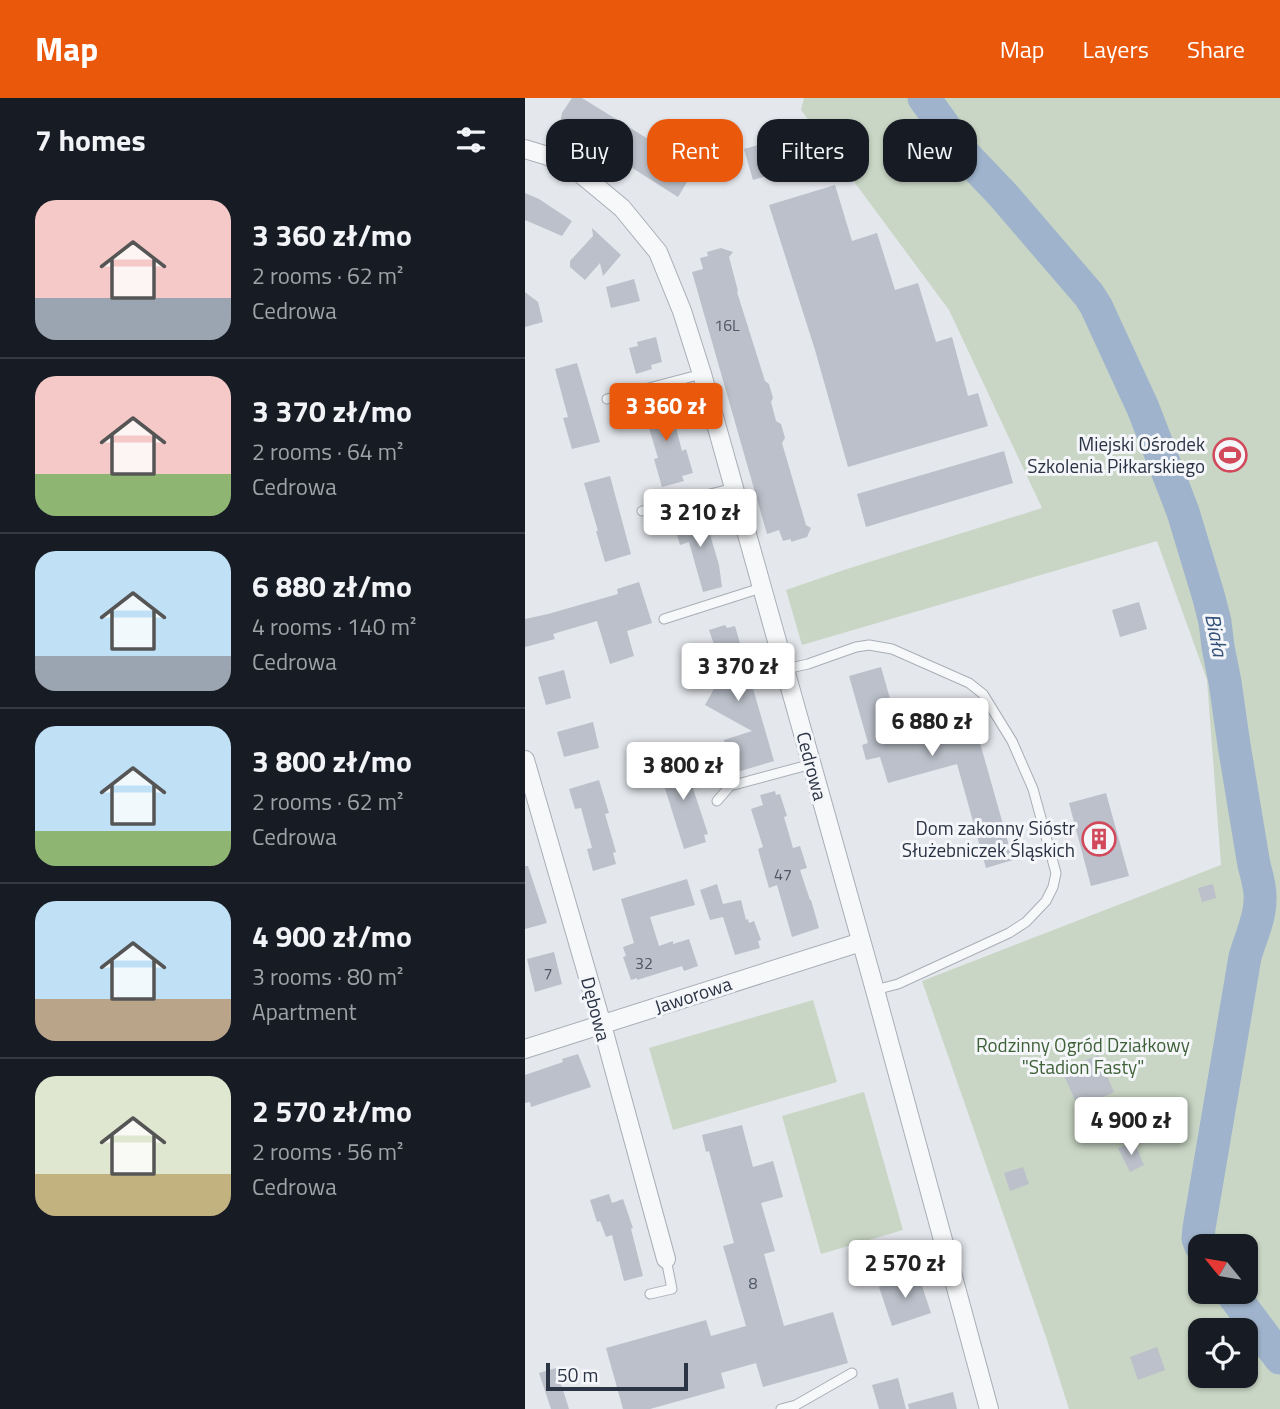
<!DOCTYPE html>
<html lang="en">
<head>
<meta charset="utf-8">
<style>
	:root { --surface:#171b24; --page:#20242c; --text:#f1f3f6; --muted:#9ea1a6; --line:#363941; --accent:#ea580c }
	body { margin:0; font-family:"Titillium Web",sans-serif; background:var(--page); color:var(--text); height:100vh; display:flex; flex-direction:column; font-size:26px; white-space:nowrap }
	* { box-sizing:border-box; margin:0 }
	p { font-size:23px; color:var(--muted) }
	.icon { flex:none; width:38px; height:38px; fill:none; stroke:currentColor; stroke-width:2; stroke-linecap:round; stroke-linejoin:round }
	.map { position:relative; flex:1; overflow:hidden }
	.details { display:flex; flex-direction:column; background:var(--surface); width:525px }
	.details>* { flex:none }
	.guide { position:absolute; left:21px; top:21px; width:628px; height:63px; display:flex; gap:14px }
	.needle { width:46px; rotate:300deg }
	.fabs { position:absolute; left:663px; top:1136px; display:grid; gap:14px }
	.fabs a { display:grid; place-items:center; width:70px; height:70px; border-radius:14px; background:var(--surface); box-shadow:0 2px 5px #0004; font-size:35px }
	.scale { position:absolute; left:21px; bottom:18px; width:142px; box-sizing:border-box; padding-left:7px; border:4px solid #2b3445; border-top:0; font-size:19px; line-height:24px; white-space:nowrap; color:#2b3445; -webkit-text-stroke:5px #f4f6f9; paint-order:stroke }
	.price { position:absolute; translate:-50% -60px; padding:0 16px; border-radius:7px; background:#fff; color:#222; font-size:23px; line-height:46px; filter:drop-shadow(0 2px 4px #0008) }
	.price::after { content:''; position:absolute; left:50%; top:42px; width:21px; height:16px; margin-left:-10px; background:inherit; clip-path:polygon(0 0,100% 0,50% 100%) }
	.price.active { background:var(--accent); color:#fff }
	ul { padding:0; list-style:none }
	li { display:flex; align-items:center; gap:21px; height:175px; padding:0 35px }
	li+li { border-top:2px solid var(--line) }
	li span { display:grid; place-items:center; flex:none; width:196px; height:140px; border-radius:21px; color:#555 }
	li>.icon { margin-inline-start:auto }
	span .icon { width:84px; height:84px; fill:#fffc; stroke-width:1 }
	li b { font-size:30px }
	h2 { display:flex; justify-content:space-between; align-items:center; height:84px; padding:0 35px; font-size:30px }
	.tag { padding:0 24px; border-radius:21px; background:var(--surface); box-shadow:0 2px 5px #0004; font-size:24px; line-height:63px }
	.tag.active { background:var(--accent); color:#fff }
	header { display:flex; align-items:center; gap:42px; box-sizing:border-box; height:98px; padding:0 35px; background:var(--accent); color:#fff }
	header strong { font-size:33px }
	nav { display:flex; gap:38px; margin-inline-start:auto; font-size:24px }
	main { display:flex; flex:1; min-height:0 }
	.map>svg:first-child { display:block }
	.green { fill:#c9d6c5; fill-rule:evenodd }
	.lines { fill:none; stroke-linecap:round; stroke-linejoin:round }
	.river { stroke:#9fb4cc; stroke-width:33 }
	.building { fill:#bbc0ca }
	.service-casing { stroke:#a9aeb7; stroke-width:11 }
	.minor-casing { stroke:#a9aeb7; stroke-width:20 }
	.service { stroke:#f7f8fa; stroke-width:9 }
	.minor { stroke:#f7f8fa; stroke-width:18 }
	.labels { text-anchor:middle; stroke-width:6; stroke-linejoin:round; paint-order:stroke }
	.number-label { font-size:16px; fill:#4f5766 }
	.poi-label { font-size:19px; fill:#2b3445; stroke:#f4f6f9; text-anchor:end }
	.street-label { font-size:19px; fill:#2b3445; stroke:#f4f6f9 }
	.park-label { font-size:19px; fill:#3f6138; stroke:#f4f6f9 }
	.water-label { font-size:21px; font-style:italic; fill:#34527a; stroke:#f4f6f9 }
</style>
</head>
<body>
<header>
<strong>Map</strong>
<nav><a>Map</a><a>Layers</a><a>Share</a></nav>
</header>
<main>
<section class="details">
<h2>7 homes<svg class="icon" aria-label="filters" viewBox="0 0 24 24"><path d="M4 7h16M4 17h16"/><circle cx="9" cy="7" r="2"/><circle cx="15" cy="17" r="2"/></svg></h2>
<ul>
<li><span style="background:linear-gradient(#f6c9c9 70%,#9aa5b1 0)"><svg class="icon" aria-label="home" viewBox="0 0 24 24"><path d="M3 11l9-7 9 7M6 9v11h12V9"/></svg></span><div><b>3 360 zł/mo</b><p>2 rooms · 62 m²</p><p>Cedrowa</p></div></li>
<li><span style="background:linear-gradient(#f6c9c9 70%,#8fb573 0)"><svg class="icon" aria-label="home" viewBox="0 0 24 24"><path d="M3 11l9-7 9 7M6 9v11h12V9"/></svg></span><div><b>3 370 zł/mo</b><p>2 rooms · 64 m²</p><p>Cedrowa</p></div></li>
<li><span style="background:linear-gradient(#bfe0f5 75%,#9aa5b1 0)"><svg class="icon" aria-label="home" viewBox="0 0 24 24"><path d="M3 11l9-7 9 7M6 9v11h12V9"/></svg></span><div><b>6 880 zł/mo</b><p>4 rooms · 140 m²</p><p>Cedrowa</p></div></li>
<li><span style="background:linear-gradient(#bfe0f5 75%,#8fb573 0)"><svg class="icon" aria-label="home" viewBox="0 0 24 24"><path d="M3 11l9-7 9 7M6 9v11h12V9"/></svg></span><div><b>3 800 zł/mo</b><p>2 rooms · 62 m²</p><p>Cedrowa</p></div></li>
<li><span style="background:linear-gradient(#bfe0f5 70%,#b9a48a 0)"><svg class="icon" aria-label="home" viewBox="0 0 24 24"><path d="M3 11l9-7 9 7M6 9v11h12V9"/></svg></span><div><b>4 900 zł/mo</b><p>3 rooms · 80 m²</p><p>Apartment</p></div></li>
<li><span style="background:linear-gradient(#dfe7d0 70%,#c2b280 0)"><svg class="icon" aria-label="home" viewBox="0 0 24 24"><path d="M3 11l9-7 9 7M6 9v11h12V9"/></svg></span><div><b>2 570 zł/mo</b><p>2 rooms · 56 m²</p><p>Cedrowa</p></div></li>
</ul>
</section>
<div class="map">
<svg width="755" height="1311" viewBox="0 0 755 1311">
	<rect width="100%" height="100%" fill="#e4e7ec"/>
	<!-- green -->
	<g class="green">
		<path d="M279,0H755V1311H544L521,1239L397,883L696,767L682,582L632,443L277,547L261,492L322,471L517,410L424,212L276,12ZM676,1148H721V1194H676ZM676,1232H721V1278H676Z"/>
		<polygon points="288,902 312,984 148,1032 124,950"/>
		<polygon points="339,994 378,1132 296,1156 257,1018"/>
	</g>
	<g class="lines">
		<!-- river -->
		<g class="river">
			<path d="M399,0L439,56L478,97L564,197L571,208L618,310L658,414L684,500L690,524L693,549L700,584L709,647L729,767C732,779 736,790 735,802C735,821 725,841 720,859L674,1130L673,1141L676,1148"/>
			<polyline points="706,1194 755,1260"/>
		</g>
	</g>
	<!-- building -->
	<g class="building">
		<polygon points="47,0 57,0 165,67 162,71 168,74 153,99 35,24 37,15"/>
		<polygon points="267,37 277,68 228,82 219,51"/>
		<polygon points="310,87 327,143 352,135 370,192 393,185 411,244 427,239 443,298 453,295 463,328 323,369 290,252 244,107"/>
		<polygon points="0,95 14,101 47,123 37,138 0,122"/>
		<polygon points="67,130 96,157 78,178 75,165 60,182 45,169 45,163 68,138"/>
		<polygon points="196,150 208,154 204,159 213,193 212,194 240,283 244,286 248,300 246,304 251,323 256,326 260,340 257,345 281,427 286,430 282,439 266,444 266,441 258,443 254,432 242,436 167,174 178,171 175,160 183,158 182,154"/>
		<polygon points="109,181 115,203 86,210 81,189"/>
		<polygon points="0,194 13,204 18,224 0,229"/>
		<polygon points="131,239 137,264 126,267 127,271 111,276 104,250 113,248 112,244"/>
		<polygon points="52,265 75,344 47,351 38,320 43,319 30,271"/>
		<polygon points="127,296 132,311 145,307 157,353 161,351 168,375 157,378 159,383 137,389 129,361 133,360 115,300"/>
		<polygon points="479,353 488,385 341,429 332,396"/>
		<polygon points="85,378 106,456 80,464 71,433 73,433 59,385"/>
		<polygon points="178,413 194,467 197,489 178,494 164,444 155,447 148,423"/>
		<polygon points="114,484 127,525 102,533 109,558 85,566 72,523 28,536 30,541 0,549 0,521 23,516 93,496 92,491"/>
		<polygon points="614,504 622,531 595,539 587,512"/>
		<polygon points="200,527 202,530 210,528 249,663 209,675 199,642 227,633 180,607 196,578 189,556 192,555 184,532"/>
		<polygon points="356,569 375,636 441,618 444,628 450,627 488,762 461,770 432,666 363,685 355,659 341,662 337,647 343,645 324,578"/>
		<polygon points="39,572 46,600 21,607 13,579"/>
		<polygon points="68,624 74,650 39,659 32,634"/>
		<polygon points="157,657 183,736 179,737 181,744 159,751 132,665"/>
		<polygon points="74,682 84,715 80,716 91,754 88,755 91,766 68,773 62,751 67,750 56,710 50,711 44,691"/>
		<polygon points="250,693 251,697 255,696 262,718 259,719 268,750 275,748 282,770 275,772 285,802 286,802 294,830 267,839 252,787 244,790 233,751 238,749 226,711 238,707 235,697"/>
		<polygon points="581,695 604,778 566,788 544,705"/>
		<polygon points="0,768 3,768 22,825 0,831"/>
		<polygon points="162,781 170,807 125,819 134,848 148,843 148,846 164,841 173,868 159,873 157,868 112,882 112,880 106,882 98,859 101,858 98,849 109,845 96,801"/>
		<polygon points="192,786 198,806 216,802 221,822 223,821 224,825 229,823 236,842 233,843 235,850 210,857 198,819 185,822 175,792"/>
		<polygon points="688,786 691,800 677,804 673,790"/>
		<polygon points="29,854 37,886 10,894 2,861"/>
		<polygon points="53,956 66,989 6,1009 5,1004 0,1005 0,977 38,964 37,961"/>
		<polygon points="573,957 589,994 554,1011 537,973"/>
		<polygon points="217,1027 228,1069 248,1063 258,1099 236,1105 250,1153 239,1156 259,1228 308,1214 323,1265 238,1289 231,1265 196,1275 200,1290 125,1311 98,1311 81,1250 181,1222 186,1238 221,1228 198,1148 209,1145 184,1053 181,1054 177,1037"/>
		<polygon points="609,1044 619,1067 605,1074 593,1050"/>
		<polygon points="498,1069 504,1086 485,1093 479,1075"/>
		<polygon points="84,1096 87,1105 98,1101 108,1130 106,1131 118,1178 99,1183 87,1137 81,1139 75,1123 72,1124 65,1102"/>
		<polygon points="393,1176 406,1215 367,1228 354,1189"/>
		<polygon points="632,1249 640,1272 613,1282 605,1259"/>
		<polygon points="31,1270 44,1311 26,1311 14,1275"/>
		<polygon points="373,1280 381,1311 354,1311 347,1287"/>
		<polygon points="428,1294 432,1311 384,1311 383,1306"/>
	</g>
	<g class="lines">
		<defs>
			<g id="service">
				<polyline points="82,301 177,276"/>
				<polyline points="117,413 209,390"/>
				<polyline points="139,521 236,490"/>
				<polyline points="261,571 283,566 331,549 344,547 367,551 444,585 458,596 487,643 508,691 531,775 528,789 521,803 501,824 484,835 373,886 350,892"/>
				<polyline points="192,703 205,688 287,666"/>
				<polyline points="125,1196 147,1191 141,1161"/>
				<polyline points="256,1311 271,1307 327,1275"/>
			</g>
			<g id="minor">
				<polyline points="0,51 23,58 56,76 97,110 133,154 157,213 177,276 350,892 464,1311"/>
				<polyline points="0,662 77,927 141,1161"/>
				<polyline points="0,951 336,844"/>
			</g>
		</defs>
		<!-- service casing -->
		<use href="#service" class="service-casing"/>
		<!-- minor casing -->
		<use href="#minor" class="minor-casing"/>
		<!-- service -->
		<use href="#service" class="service"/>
		<!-- minor -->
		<use href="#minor" class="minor"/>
	</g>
	<!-- icons -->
	<defs>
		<symbol id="stadium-ring" viewBox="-11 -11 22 22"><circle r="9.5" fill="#f4f6f9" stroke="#d1495b" stroke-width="1.5"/><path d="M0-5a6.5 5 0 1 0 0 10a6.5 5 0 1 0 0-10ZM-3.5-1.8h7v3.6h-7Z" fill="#d1495b"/></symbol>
		<symbol id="building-ring" viewBox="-11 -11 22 22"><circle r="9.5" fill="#f4f6f9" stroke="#d1495b" stroke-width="1.5"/><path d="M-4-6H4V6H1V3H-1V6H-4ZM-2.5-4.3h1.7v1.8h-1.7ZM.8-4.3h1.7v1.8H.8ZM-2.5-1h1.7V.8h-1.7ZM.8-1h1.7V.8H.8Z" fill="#d1495b"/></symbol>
	</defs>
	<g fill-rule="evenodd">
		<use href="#stadium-ring" x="686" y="338" width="38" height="38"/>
		<use href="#building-ring" x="555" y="722" width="38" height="38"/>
	</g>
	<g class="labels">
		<!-- number labels -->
		<g class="number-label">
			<text x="202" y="233">16L</text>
			<text x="258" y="782">47</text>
			<text x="119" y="871">32</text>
			<text x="23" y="881">7</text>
			<text x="228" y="1191">8</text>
		</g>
		<!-- poi labels -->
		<g class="poi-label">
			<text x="680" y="353">Miejski Ośrodek<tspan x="680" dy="22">Szkolenia Piłkarskiego</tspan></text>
			<text x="550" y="737">Dom zakonny Sióstr<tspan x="550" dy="22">Służebniczek Śląskich</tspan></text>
		</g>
		<!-- street labels -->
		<g class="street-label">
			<text transform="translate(287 668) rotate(75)" y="7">Cedrowa</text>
			<text transform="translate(168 897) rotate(-18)" y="7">Jaworowa</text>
			<text transform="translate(71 911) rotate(75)" y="7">Dębowa</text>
		</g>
		<!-- park labels -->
		<g class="park-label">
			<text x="558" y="954">Rodzinny Ogród Działkowy<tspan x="558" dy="22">"Stadion Fasty"</tspan></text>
		</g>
		<!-- water labels -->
		<g class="water-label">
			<text transform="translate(691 537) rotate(79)" y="7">Biała</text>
		</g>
	</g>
</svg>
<div class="fabs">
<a><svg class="needle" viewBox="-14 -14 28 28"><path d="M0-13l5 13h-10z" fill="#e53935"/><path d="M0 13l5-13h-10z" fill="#9ea1a6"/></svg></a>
<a><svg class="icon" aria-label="locate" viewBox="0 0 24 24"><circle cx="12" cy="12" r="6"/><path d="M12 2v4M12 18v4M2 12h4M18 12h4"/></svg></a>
</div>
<div class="scale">50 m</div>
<b class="price active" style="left:141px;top:345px">3 360 zł</b>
<b class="price" style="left:175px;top:451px">3 210 zł</b>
<b class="price" style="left:213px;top:605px">3 370 zł</b>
<b class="price" style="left:407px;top:660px">6 880 zł</b>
<b class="price" style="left:158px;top:704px">3 800 zł</b>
<b class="price" style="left:606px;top:1059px">4 900 zł</b>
<b class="price" style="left:380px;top:1202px">2 570 zł</b>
<div class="guide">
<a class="tag">Buy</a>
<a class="tag active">Rent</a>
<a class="tag">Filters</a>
<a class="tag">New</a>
</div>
</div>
</main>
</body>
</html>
